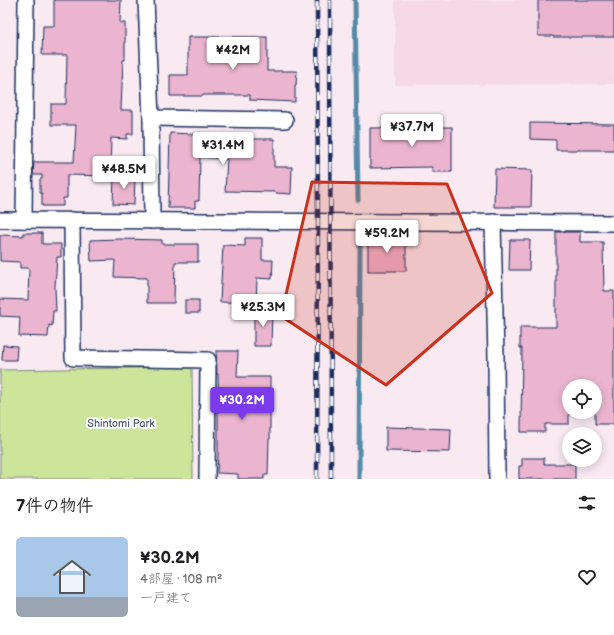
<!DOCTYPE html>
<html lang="ja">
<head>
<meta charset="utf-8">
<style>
	:root { --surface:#fff; --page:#f6f6f6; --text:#202124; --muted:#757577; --line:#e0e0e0; --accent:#7c3aed }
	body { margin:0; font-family:"Balsamiq Sans","Klee One",sans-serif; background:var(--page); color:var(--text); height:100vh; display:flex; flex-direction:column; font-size:15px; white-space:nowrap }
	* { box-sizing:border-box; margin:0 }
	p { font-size:13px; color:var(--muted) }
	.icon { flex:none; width:22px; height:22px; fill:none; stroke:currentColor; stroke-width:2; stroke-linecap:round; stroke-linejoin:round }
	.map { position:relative; height:479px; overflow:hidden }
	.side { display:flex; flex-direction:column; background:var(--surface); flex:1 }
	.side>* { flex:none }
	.tools { position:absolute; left:562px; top:379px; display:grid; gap:8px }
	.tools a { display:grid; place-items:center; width:40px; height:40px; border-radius:50%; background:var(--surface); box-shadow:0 2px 10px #0003; font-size:20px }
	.price { position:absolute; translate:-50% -34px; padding:0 9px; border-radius:4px; background:#fff; color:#222; font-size:13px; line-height:26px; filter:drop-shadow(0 1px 2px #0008) }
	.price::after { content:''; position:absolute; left:50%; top:24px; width:12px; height:9px; margin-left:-6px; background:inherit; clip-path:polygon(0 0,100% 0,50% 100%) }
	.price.current { background:var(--accent); color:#fff }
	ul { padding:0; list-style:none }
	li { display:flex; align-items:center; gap:12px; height:100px; padding:0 16px }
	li+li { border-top:1px solid var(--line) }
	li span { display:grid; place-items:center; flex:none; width:112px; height:80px; border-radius:6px; color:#555 }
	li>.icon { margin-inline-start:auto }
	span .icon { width:48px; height:48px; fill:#fffc; stroke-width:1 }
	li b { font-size:17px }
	h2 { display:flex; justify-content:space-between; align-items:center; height:48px; padding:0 16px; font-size:17px }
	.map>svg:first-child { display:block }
	.built { fill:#f5d9e7 }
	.green { fill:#cde59a; stroke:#748a7c }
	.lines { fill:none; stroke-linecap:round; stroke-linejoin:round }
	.stream { stroke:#558ba9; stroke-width:5 }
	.building { fill:#ebb5cf; stroke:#1b2f5e }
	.minor-casing { stroke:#1b2f5e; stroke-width:18 }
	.minor { stroke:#fff; stroke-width:15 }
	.rail-casing { stroke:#1b2f5e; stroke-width:4.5 }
	.rail { stroke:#fff; stroke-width:3; stroke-dasharray:9; stroke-linecap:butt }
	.marked { fill:#c8321e; fill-opacity:0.2; stroke:#c8321e; stroke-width:3; stroke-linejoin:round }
	.labels { text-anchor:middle; stroke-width:4; stroke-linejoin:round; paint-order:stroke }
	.park-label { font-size:11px; fill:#485c6d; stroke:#fff }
</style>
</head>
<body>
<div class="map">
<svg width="614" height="479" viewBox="0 0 614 479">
	<rect width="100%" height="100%" fill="#f9e9f1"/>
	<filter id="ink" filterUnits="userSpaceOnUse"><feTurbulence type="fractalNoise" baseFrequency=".025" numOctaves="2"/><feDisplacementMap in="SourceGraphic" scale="8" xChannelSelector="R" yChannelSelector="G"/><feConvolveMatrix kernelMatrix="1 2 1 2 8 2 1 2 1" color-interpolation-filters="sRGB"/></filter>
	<g filter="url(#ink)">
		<!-- built -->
		<polygon class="built" points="395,0 614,0 614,84 395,85"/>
		<!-- green -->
		<polygon class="green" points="192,367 193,479 0,479 0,370"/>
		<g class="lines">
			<!-- stream -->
			<g class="stream">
				<polyline points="355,0 358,200"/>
				<polyline points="359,479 360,241"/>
			</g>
		</g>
		<!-- building -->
		<g class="building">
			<polygon points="54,0 121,0 120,23 125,23 125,60 123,60 121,110 133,110 133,134 127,134 127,139 111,138 110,176 67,175 67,198 63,198 63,206 42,206 42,193 40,193 40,179 42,179 42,175 33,175 34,162 74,162 76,125 51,125 51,104 66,104 67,55 42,55 43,26 54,26"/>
			<polygon points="538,0 614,0 614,37 553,37 553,36 538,36"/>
			<polygon points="188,37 267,37 267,71 297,71 296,85 295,85 295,102 250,100 250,95 203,95 203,96 170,96 170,75 188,75"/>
			<polygon points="530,123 614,124 614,150 556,150 556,140 530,139"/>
			<polygon points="452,127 452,172 432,172 432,167 370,168 370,128"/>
			<polygon points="170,133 236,136 236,139 274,139 274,167 292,167 291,194 276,193 276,192 225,191 227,159 200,157 199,201 195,201 195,208 168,208"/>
			<polygon points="495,169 532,170 531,207 494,207"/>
			<polygon points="114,176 135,176 134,205 113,204"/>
			<polygon points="556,232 580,232 580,242 603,242 604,291 614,291 614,424 595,424 595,386 569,386 569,424 545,424 545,432 521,432 522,348 520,348 520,327 556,327"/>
			<polygon points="23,233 42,233 42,244 61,244 61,257 57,257 55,287 56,311 53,311 52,326 49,325 48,337 19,336 20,317 0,316 0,299 28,300 29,268 20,268 20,262 0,261 0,235 23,236"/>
			<polygon points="245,238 262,238 262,260 273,260 272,279 257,278 256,303 220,302 223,245 245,246"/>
			<rect x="368" y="238" width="38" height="33"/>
			<polygon points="119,239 162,240 162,244 198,244 198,262 175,262 174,303 147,303 147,278 114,277 115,260 91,261 90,240"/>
			<polygon points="510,240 530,240 529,270 509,270"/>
			<rect x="185" y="300" width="14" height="13"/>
			<polygon points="254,311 272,311 271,346 254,346"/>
			<polygon points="3,345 17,346 16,360 2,360"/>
			<polygon points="216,351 238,351 237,377 270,377 270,439 269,439 268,475 264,475 264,479 238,479 238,474 217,473 218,454 218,411 219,411 218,374 217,374"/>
			<polygon points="386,427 451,429 450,452 386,451"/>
			<polygon points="522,458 544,458 544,464 575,464 575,479 519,479 519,466 522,466"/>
		</g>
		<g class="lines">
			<defs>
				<g id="minor">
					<polyline points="146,0 151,118 152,221"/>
					<polyline points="151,118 285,120"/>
					<polyline points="0,220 614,223"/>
					<polyline points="24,220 26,0"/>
					<polyline points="72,220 73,358 208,360 207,479"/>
					<polyline points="493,222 496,358 497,479"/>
				</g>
			</defs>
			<!-- minor casing -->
			<use href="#minor" class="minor-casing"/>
			<!-- minor -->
			<use href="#minor" class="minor"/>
			<defs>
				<g id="rail">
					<polyline points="330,0 331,479"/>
					<polyline points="317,479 318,221 317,0"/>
				</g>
			</defs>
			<!-- rail casing -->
			<use href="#rail" class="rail-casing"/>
			<!-- rail -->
			<use href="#rail" class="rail"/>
		</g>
	</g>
	<!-- marked area -->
	<path class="marked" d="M312,182L447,184L492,293L386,385L281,316Z"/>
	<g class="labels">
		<!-- park labels -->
		<g class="park-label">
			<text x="121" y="427">Shintomi Park</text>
		</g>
	</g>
</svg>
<div class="tools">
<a><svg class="icon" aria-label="locate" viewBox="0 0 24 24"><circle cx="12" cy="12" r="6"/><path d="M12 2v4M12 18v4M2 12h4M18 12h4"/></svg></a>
<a><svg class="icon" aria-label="layers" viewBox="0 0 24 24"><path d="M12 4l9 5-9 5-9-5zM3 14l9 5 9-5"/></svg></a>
</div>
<b class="price" style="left:233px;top:71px">¥42M</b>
<b class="price" style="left:412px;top:148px">¥37.7M</b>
<b class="price" style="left:223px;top:166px">¥31.4M</b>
<b class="price" style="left:124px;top:190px">¥48.5M</b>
<b class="price" style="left:387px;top:254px">¥59.2M</b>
<b class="price" style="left:263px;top:328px">¥25.3M</b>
<b class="price current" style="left:242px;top:421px">¥30.2M</b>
</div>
<section class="side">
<h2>7件の物件<svg class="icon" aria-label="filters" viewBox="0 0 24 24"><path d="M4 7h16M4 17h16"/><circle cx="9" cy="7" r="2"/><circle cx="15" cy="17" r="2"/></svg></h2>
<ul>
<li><span style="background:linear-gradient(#a9c7e8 75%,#9aa5b1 0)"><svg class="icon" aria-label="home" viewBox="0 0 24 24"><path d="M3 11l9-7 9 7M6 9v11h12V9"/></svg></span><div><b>¥30.2M</b><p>4部屋 · 108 m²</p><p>一戸建て</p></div><svg class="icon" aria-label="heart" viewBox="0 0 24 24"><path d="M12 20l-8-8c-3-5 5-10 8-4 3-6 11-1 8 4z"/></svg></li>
</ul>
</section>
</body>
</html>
